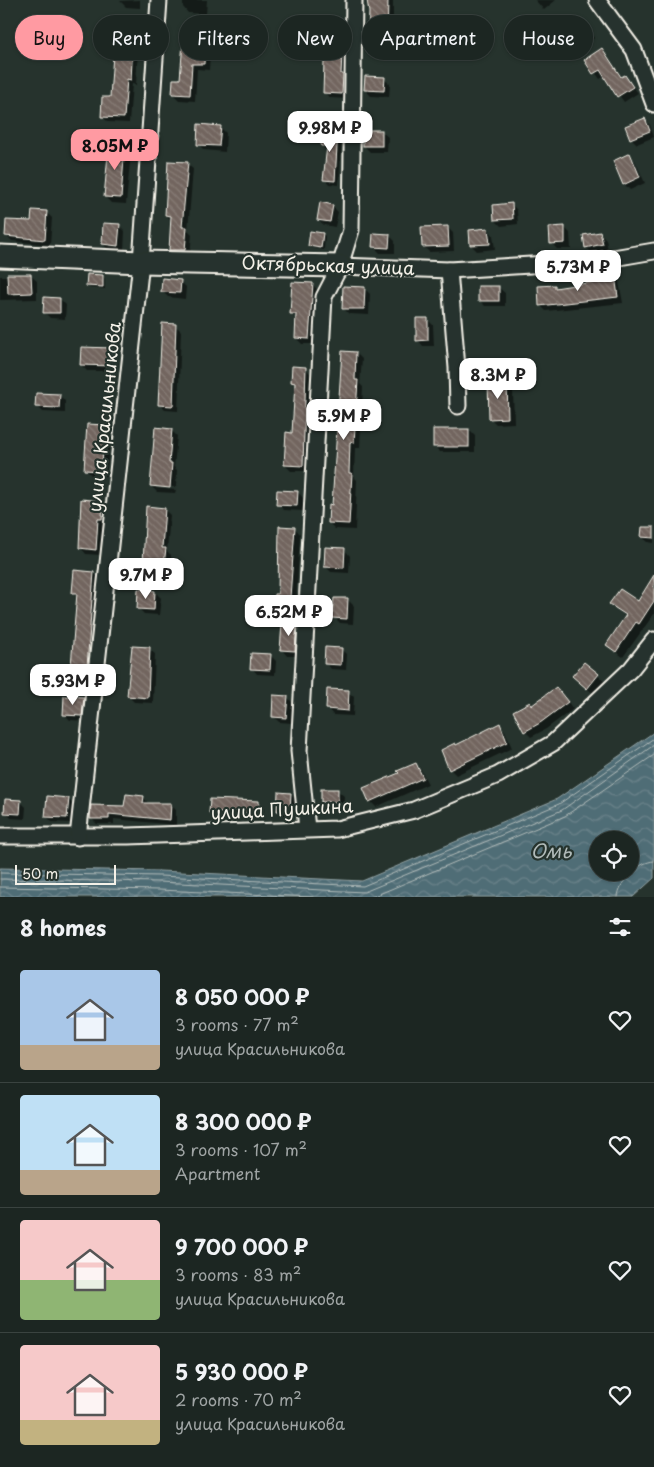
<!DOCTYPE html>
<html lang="en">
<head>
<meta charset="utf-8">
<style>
	:root { --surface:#1c2622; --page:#252e2a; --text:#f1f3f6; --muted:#a0a5a5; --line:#3a4340; --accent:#ff9aa2 }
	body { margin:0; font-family:"Playpen Sans",sans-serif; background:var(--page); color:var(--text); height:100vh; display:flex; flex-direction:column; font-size:19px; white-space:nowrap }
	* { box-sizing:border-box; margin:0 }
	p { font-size:16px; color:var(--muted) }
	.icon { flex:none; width:28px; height:28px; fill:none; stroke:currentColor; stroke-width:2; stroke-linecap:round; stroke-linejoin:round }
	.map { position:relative; height:897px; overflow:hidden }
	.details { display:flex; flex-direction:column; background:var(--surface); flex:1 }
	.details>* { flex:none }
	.banner { position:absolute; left:15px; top:15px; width:625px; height:45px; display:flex; gap:10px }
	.fabs { position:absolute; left:589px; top:831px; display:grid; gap:10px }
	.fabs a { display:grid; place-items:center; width:50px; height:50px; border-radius:50%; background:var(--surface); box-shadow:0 1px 4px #0004,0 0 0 1px var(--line); font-size:25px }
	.scale { position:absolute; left:15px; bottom:12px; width:101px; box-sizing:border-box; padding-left:5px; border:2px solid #f4f1e8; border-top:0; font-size:14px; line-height:18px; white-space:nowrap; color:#f4f1e8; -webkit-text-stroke:4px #26332d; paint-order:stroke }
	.price { position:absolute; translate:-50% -42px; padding:0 11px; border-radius:10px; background:#fff; color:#222; font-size:16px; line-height:32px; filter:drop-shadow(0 1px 2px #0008) }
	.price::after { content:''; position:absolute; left:50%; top:30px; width:15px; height:11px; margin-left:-8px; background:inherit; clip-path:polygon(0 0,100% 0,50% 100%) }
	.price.selected { background:var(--accent); color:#111 }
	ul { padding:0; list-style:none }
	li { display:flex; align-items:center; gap:15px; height:125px; padding:0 20px }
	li+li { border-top:1px solid var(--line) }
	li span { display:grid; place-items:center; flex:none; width:140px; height:100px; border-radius:5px; color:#555 }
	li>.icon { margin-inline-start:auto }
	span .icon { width:60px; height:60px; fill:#fffc; stroke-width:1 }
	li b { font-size:21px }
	h2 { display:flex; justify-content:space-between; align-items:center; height:60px; padding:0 20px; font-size:21px }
	.chip { padding:0 18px; border-radius:22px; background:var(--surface); box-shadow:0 1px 4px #0004,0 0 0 1px var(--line); font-size:18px; line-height:45px }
	.chip.selected { background:var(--accent); color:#111 }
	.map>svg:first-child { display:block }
	.water { fill:url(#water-waves); stroke:#92a2a4; fill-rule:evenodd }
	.shadow { fill:#0007 }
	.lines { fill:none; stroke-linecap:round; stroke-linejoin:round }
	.shore { stroke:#b2bcba; stroke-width:1 }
	.building { fill:url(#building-back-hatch); stroke:#f4f1e8 }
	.street-casing { stroke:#f4f1e8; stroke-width:19 }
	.secondary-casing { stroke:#f4f1e8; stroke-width:25 }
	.street { stroke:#26332d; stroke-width:15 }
	.secondary { stroke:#26332d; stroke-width:21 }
	.labels { text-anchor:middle; stroke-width:4.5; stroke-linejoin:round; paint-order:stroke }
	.street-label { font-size:18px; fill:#f4f1e8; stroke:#26332d }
	.water-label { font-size:19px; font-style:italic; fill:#b2bcba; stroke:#26332d }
</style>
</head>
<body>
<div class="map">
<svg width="654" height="897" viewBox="0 0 654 897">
	<defs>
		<pattern id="water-waves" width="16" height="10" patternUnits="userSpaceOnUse" patternTransform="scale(1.25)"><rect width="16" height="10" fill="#506d76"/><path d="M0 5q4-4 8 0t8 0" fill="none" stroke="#6a828a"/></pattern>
		<pattern id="building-back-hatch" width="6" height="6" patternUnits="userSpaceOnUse" patternTransform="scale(1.25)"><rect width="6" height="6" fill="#72655f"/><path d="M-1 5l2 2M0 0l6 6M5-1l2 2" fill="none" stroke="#877c76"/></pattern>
	</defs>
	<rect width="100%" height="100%" fill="#26332d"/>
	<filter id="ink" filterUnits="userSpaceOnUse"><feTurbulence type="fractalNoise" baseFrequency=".02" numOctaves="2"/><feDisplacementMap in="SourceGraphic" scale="10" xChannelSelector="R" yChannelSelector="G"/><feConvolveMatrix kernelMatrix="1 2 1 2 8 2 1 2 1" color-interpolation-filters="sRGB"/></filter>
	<g filter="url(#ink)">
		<!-- water -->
		<path class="water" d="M654,732V878L633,897H0V868L160,871L362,881L557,799ZM598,840H630V872H598Z"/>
		<!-- shadow -->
		<g class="shadow">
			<polygon points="140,0 140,8 126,7 120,1"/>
			<polygon points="183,0 207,0 206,14 188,13 183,7"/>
			<polygon points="369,0 393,0 393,47 375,47 369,41"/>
			<polygon points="535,0 556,0 544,10"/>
			<polygon points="133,25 139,31 136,85 132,84 129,123 108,122 102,116 111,99 115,42 112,40"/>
			<polygon points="585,28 594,38 580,50 574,45"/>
			<polygon points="343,33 349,39 348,99 330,98 324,92"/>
			<polygon points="184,44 205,45 210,51 209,70 197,69 195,101 179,100 173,94 181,81"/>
			<polygon points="602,49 622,78 625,76 638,93 624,102 605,76 600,79 586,60"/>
			<polygon points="384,79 390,84 389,97 371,96 365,90"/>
			<polygon points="645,119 650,125 654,137 637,144 631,138"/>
			<polygon points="220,127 226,133 225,152 204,150 198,144"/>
			<polygon points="337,130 342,134 339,185 329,184 325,179 327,150 322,145"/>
			<polygon points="382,132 388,137 387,152 370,152 364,146"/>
			<polygon points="125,146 131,152 126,204 111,203 105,197"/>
			<polygon points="629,155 635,161 645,183 630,190 624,184"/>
			<polygon points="187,164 193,169 188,230 192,234 190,256 176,255 170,249 172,221 166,215"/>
			<polygon points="511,204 517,210 518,224 501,226 495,220"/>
			<polygon points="332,206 338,212 335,227 324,225 318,220"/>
			<polygon points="46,212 52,218 50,245 12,241 6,235"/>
			<polygon points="119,225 125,231 124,251 109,250 103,244"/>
			<polygon points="447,227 453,233 454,251 429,252 423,246"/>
			<polygon points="564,227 570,233 571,249 557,249 551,243"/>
			<polygon points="488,229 493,235 495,249 477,251 471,245"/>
			<polygon points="600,233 606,239 608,250 592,253 586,247"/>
			<polygon points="323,234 325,236 324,250 312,248 309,246"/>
			<polygon points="389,235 395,241 395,253 380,253 374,247"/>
			<polygon points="0,276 31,276 37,281 37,299 0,300"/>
			<polygon points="103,276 105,279 105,289 90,288 88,286"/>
			<polygon points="613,277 619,282 623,303 546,311 540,305 554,286 557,289 602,282"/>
			<polygon points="180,281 186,287 185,299 168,297 162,291"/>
			<polygon points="312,284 318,290 314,344 302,344 296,338 297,319 292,313"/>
			<polygon points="364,288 370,294 369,315 349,314 343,308"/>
			<polygon points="499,288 505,293 505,306 485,306 479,300"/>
			<polygon points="60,299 66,305 65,319 50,318 44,312"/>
			<polygon points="427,319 433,325 434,346 423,346 418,340"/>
			<polygon points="175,325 181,331 178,411 165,410 159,404"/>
			<polygon points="112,349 118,355 117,371 87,371 81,365"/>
			<polygon points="356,353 362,359 360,384 363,387 360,448 355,448 354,477 357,480 355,530 335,529 329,523"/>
			<polygon points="305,368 311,374 308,471 291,471 285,465 293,434 296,385 293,382"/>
			<polygon points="507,383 513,389 514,423 496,424 490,418"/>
			<polygon points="59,395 65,401 65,413 43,412 37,406"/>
			<polygon points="106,426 111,432 106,476 91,475 85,469"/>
			<polygon points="171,430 177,436 174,467 177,470 176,487 156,486 156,488 176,490 175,493 157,492 151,486"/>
			<polygon points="469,430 475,436 475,452 440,452 434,446"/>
			<polygon points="298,492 303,498 303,511 284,510 278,505"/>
			<polygon points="103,502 108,508 107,524 104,524 101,555 86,554 81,548"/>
			<polygon points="164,509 170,515 167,551 171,555 170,570 150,569 145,563"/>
			<polygon points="295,528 300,534 295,617 281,616 275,611"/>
			<polygon points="654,529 654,543 648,542 642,537"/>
			<polygon points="345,550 350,556 349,573 331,572 325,566"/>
			<polygon points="94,573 100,579 92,672 78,671 73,665 78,597 73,592"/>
			<polygon points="654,577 654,614 623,657 607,645 626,616 611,604 639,603"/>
			<polygon points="155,592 161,598 159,615 144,614 138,608"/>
			<polygon points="335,599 348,600 354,606 353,624 340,623 334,617"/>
			<polygon points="296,625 302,631 300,656 287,656 282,650"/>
			<polygon points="149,649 155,654 153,703 134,702 128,696"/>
			<polygon points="341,649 347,655 346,670 331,669 326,663"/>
			<polygon points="270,655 276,661 275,675 257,674 252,668"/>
			<polygon points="584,663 604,681 594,694 579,682"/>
			<polygon points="348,692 354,697 353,716 333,715 328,709"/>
			<polygon points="562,694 573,709 546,729 531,737 525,731 529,704 532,706"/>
			<polygon points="287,697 293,703 292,723 279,722 273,716"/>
			<polygon points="83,698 89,704 87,721 70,720 64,714"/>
			<polygon points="500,725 505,731 512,748 456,775 450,769 456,746"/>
			<polygon points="416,764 421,770 428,784 376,807 370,801 400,774"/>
			<polygon points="338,791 344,796 343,808 328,807 322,801"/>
			<polygon points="279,794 291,794 297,800 296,817 284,816 279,811"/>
			<polygon points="143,797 149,804 170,804 176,810 176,825 114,819 114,824 97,824 91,818 125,807"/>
			<polygon points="68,799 74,805 72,823 52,822 46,816"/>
			<polygon points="20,801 26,807 25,819 11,818 6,812"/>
			<polygon points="258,803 264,809 264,819 216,818 210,813"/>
		</g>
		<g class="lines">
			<!-- shore -->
			<g class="shore">
				<polyline points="0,873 160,876 363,886 559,804 654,738"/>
				<polyline points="0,879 159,882 364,892 562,810 654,745"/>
				<polyline points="0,887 159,890 313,897"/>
				<polyline points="372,897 565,816 654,755"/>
				<path d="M618,897C619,881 638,862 654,861"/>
			</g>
		</g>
		<!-- building -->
		<g class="building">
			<polygon points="367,0 388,0 387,42 368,41 369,12"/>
			<polygon points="579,21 589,32 573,46 564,34"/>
			<polygon points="112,22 134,24 131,80 127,79 124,118 101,117 102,97 110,97 114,40 111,40"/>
			<polygon points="325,31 343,32 341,74 343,74 342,94 323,93"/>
			<polygon points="183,42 205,44 204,64 192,64 190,95 172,94 173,79 180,79"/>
			<polygon points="602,48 621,77 625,75 633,87 617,97 600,70 593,74 584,60"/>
			<polygon points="365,76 385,77 384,91 364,90"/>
			<polygon points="645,118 650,131 630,139 625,126"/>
			<polygon points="198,124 221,126 219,146 197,145"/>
			<polygon points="322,128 338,129 335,181 323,180 327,146 321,146"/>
			<rect x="363" y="130" width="19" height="16"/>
			<polygon points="109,144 125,145 121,198 104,197"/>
			<polygon points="630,153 640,177 623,185 613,161"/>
			<polygon points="168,161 188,162 182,227 187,227 185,250 169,250 171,216 165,215"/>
			<polygon points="320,202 333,205 330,222 317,220"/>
			<polygon points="512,203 513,219 494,220 493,205"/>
			<polygon points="32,210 47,211 45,240 5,236 6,220 31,221"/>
			<polygon points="103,223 120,224 118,246 102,244"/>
			<polygon points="448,226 449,246 422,247 421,227"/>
			<polygon points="565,226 565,243 550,244 549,227"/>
			<polygon points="488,228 490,244 470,245 469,230"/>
			<polygon points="310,231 323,233 321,248 308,246"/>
			<polygon points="600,232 603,244 585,248 583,235"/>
			<polygon points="373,233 390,234 389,248 372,247"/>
			<polygon points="7,274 31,274 32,293 8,294"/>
			<polygon points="87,274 103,275 103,287 86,286"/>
			<polygon points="615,275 618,297 539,306 538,286 555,285 555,288 600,281 600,278"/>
			<polygon points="162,278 181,280 180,293 161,292"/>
			<polygon points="292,282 313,283 309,339 295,338 296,314 290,314"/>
			<polygon points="343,286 365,287 364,309 342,309"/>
			<rect x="478" y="286" width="21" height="15"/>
			<polygon points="44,297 60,298 60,313 43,313"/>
			<polygon points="416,318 428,318 428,340 416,341"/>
			<polygon points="162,323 176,324 173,406 158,405"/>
			<polygon points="81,347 112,348 112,366 80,365"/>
			<polygon points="342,351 356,352 355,380 358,380 354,443 350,442 349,473 352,473 349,524 328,523 329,504 332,505"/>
			<polygon points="292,366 306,367 303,466 284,465 286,432 292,433 295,383 291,382"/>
			<polygon points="488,382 507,382 508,418 489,419"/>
			<polygon points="36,393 60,394 59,408 35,407"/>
			<polygon points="87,424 106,425 101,471 84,470"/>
			<polygon points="155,427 172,429 169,463 172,463 170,488 150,486"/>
			<rect x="433" y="429" width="36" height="18"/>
			<polygon points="277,490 298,491 297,506 276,505"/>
			<polygon points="81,499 103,501 102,519 98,519 96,550 79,548"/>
			<polygon points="146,506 165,508 162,548 166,548 164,565 143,563"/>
			<polygon points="279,526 295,527 289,612 274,611 275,594 278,594"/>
			<polygon points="642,527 654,527 654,538 641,537"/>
			<polygon points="325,547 345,548 344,568 324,567"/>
			<polygon points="74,570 94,572 87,667 71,666 77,593 72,593"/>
			<polygon points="654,575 654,601 639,624 636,622 616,652 606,645 626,615 609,604 620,589 638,601"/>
			<polygon points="138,589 155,591 154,610 137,609"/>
			<polygon points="334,598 348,598 347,619 332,618"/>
			<polygon points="282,623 297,624 295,651 280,650"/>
			<polygon points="132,646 150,647 148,698 127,696"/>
			<polygon points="325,647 342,648 341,665 324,664"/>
			<polygon points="251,653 271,654 270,670 250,669"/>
			<polygon points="584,662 599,674 587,689 572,676"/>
			<polygon points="556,687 568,702 540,723 524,732 513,711 530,702 531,706"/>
			<polygon points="327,689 349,690 348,711 326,709"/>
			<polygon points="273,695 288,696 286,718 272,717"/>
			<polygon points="64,696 84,697 82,716 63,715"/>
			<polygon points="500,723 507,742 449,770 441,750 455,743 456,745"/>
			<polygon points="416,763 423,778 369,802 363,788 399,773 397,771"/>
			<rect x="321" y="789" width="17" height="13"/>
			<polygon points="278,792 291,793 290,812 277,811"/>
			<polygon points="126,794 144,796 143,803 171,803 170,820 109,814 109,819 90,819 91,805 124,806"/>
			<polygon points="47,796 69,798 67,818 45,817"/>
			<polygon points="5,799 21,800 20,814 4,813"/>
			<polygon points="210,799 259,801 259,813 209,813"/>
		</g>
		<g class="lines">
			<defs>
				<g id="street">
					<polyline points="597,0 634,50 654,104"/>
					<polyline points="340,266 449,270 596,261 654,251"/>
					<polyline points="449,270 457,368 458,406"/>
					<polyline points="307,829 299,751 324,297 340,266 351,230 354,0"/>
					<polyline points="0,836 128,836 337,829 414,810 498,775 553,743 631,669 654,640"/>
					<polyline points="78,837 141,262 159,0"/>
				</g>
				<polyline id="secondary" points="0,256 141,262 340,266"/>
			</defs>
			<!-- street casing -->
			<use href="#street" class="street-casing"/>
			<!-- secondary casing -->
			<use href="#secondary" class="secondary-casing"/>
			<!-- street -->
			<use href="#street" class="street"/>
			<!-- secondary -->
			<use href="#secondary" class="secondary"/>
		</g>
	</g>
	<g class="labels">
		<!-- street labels -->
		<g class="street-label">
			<text transform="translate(328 266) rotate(2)" y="6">Октябрьская улица</text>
			<text transform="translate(105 417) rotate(-84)" y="6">улица Красильникова</text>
			<text transform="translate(282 810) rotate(-3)" y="6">улица Пушкина</text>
		</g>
		<!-- water labels -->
		<g class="water-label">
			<text x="551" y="858">Омь</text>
		</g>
	</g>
</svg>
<div class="fabs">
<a><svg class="icon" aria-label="locate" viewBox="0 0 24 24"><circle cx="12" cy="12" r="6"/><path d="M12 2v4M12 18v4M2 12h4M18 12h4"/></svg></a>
</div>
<div class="scale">50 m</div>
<b class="price" style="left:330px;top:153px">9.98M ₽</b>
<b class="price selected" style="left:115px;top:171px">8.05M ₽</b>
<b class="price" style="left:578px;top:292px">5.73M ₽</b>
<b class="price" style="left:498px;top:400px">8.3M ₽</b>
<b class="price" style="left:344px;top:441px">5.9M ₽</b>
<b class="price" style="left:146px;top:600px">9.7M ₽</b>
<b class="price" style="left:289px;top:637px">6.52M ₽</b>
<b class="price" style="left:73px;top:706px">5.93M ₽</b>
<div class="banner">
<a class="chip selected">Buy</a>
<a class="chip">Rent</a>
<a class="chip">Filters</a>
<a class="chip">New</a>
<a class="chip">Apartment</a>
<a class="chip">House</a>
</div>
</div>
<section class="details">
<h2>8 homes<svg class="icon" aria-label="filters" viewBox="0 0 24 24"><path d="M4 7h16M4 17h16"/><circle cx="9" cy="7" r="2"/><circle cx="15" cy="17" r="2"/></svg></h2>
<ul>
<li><span style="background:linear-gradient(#a9c7e8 75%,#b9a48a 0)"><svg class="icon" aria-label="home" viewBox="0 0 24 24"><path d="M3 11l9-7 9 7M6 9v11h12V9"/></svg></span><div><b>8 050 000 ₽</b><p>3 rooms · 77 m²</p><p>улица Красильникова</p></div><svg class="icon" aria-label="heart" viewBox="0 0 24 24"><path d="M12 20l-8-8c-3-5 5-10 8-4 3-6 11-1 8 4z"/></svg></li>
<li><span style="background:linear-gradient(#bfe0f5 75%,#b9a48a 0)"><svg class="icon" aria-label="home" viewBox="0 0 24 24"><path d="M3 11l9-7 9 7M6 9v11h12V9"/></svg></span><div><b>8 300 000 ₽</b><p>3 rooms · 107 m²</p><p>Apartment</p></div><svg class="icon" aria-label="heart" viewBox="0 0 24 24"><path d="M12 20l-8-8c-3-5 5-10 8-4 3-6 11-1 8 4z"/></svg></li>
<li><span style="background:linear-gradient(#f6c9c9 60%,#8fb573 0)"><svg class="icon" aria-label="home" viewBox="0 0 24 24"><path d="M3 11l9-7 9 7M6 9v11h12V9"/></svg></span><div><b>9 700 000 ₽</b><p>3 rooms · 83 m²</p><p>улица Красильникова</p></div><svg class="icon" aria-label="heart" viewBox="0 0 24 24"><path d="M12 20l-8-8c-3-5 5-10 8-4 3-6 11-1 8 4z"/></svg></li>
<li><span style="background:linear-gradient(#f6c9c9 75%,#c2b280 0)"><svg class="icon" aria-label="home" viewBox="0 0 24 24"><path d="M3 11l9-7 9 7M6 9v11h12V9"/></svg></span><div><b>5 930 000 ₽</b><p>2 rooms · 70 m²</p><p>улица Красильникова</p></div><svg class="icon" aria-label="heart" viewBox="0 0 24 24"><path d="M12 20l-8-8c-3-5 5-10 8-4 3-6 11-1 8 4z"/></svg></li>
</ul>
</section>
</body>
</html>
